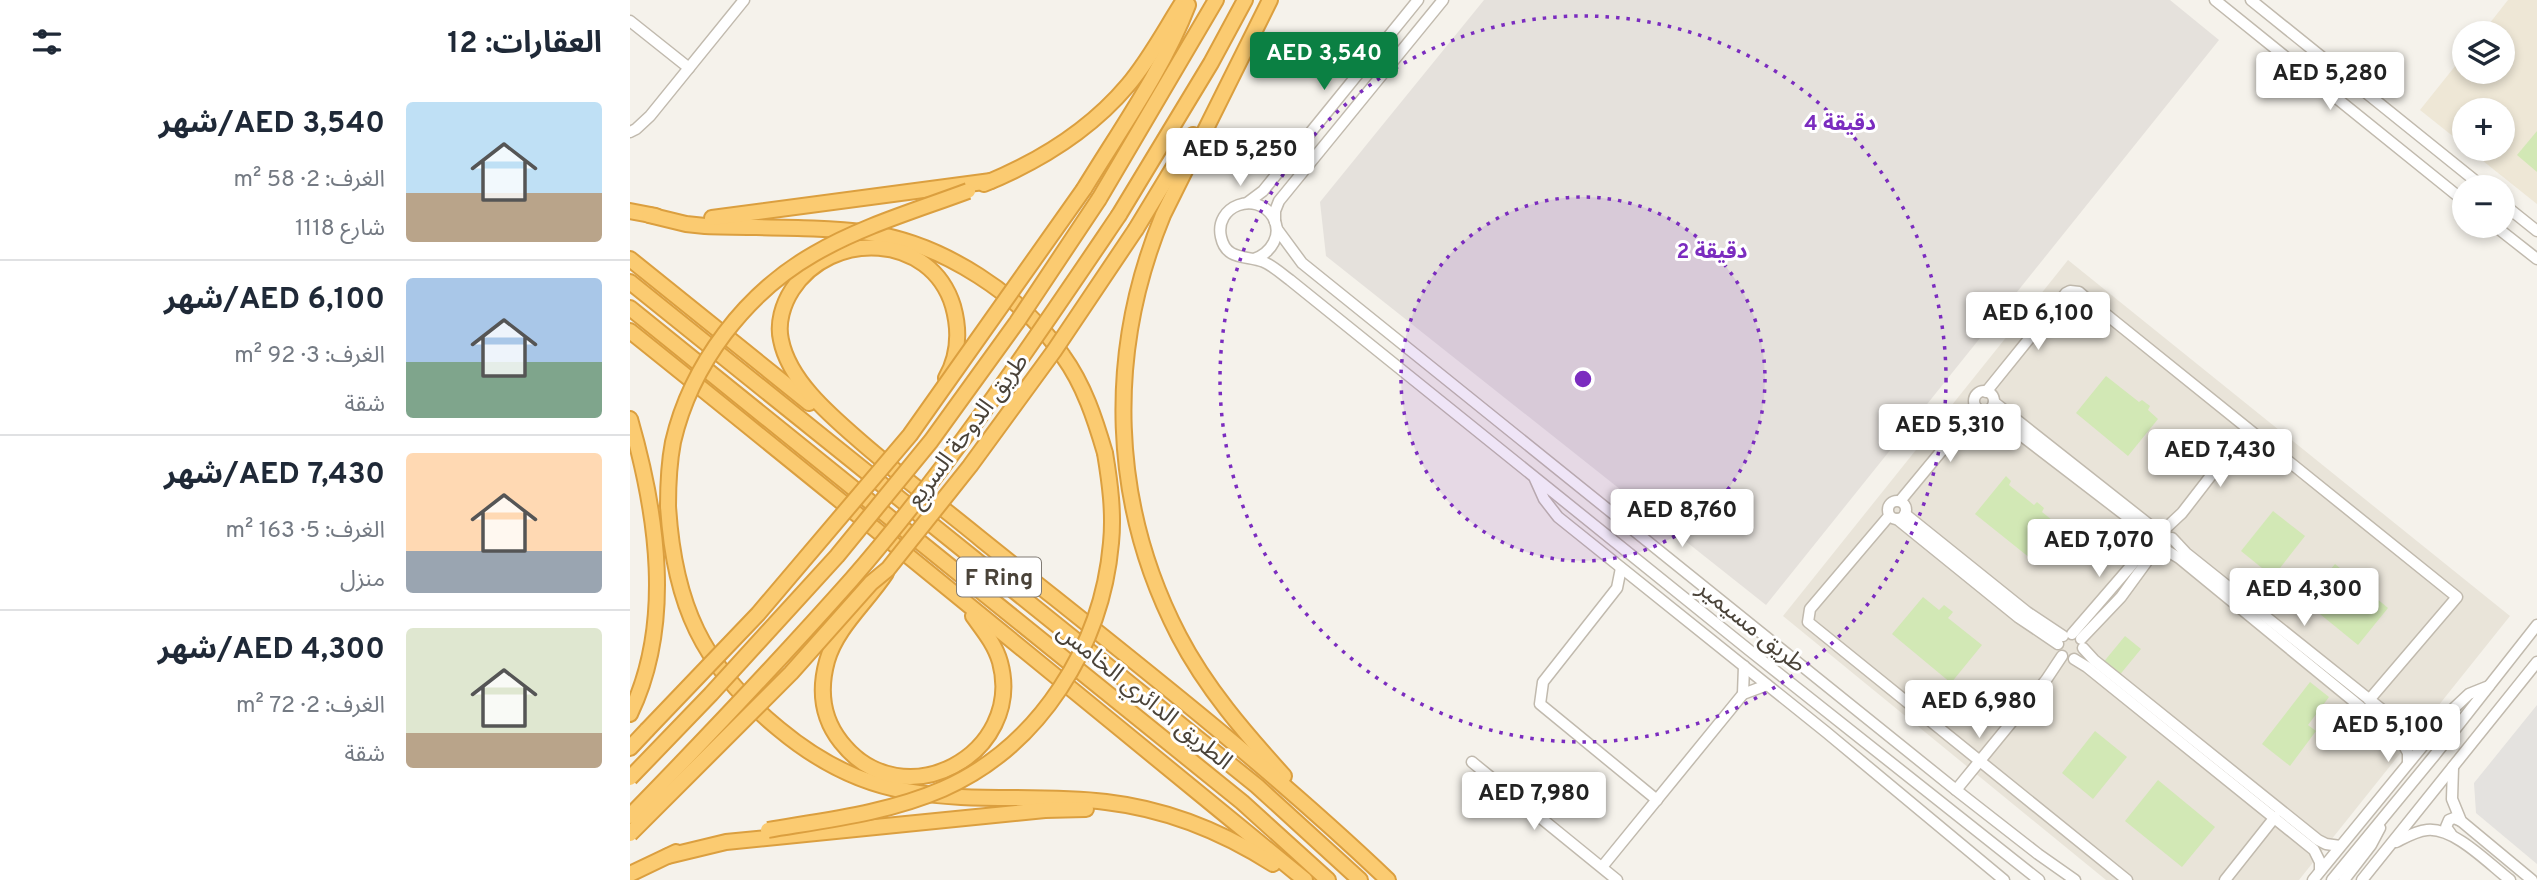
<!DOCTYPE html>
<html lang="ar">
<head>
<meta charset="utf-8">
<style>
	:root { --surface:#fff; --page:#f6f6f7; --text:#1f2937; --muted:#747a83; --line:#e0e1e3; --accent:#0b8043 }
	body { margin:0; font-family:Overpass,"Noto Sans Arabic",sans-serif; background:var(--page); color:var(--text); direction:rtl; height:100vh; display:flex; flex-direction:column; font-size:26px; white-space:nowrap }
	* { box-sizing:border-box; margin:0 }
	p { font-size:23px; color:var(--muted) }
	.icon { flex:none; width:38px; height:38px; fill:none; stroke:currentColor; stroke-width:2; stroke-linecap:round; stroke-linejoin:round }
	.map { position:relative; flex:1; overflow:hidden; direction:ltr }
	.drawer { display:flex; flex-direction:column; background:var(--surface); width:630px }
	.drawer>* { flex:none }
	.buttons { position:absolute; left:1822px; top:21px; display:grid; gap:14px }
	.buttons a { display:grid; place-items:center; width:63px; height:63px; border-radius:50%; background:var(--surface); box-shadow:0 4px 10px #0003; font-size:35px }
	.price { position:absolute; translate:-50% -60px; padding:0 16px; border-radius:7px; background:#fff; color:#222; font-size:23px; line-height:46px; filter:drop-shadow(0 2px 4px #0008) }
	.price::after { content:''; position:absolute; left:50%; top:42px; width:21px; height:16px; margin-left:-10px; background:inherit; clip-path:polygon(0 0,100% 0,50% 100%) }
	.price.selected { background:var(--accent); color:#fff }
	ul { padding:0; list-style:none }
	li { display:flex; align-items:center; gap:21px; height:175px; padding:0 28px }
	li+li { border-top:2px solid var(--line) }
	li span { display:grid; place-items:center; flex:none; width:196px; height:140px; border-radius:7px; color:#555 }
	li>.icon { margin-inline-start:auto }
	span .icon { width:84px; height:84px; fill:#fffc; stroke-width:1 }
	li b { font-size:30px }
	h2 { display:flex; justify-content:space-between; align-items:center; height:84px; padding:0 28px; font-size:30px }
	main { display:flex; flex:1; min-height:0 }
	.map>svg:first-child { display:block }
	.residential { fill:#e9e4d9 }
	.industrial { fill:#e5e1dc }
	.education { fill:#eee7d6 }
	.green { fill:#d2e8b5 }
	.parking { fill:#e4e2df }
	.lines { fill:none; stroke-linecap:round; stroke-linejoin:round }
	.minor-casing { stroke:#c1baae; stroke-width:13 }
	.highway-casing { stroke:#db9f3f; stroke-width:18 }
	.minor { stroke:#fff; stroke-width:10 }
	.highway { stroke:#fbcb71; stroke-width:14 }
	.highway-bridge-casing { stroke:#db9f3f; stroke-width:18; stroke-linecap:butt }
	.highway-bridge { stroke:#fbcb71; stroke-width:14 }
	.ring { fill:none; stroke:#7b2cbf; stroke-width:3.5; stroke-dasharray:3.5 7 }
	.labels { text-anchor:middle; stroke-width:6; stroke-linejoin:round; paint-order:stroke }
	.shield { fill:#fff; stroke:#807b74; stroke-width:2 }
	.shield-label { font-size:23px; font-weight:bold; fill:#4a4339 }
	.street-label { font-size:24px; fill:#4a4339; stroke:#fff }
	.centre { fill:#7b2cbf; stroke:#fff; stroke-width:3.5 }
	.ring-label { font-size:21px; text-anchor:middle; font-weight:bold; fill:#7b2cbf; stroke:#fff; stroke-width:6; stroke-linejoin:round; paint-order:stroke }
</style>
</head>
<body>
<main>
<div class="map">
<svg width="1907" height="880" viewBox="0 0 1907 880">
	<rect width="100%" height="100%" fill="#f5f2eb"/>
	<!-- residential -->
	<polygon class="residential" points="1438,260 1880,616 1669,880 1476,880 1153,616"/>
	<!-- industrial -->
	<polygon class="industrial" points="854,0 1540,0 1589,40 1136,605 696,256 690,202"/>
	<!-- education -->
	<polygon class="education" points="1878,0 1907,0 1907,204 1838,149 1872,149 1872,110 1834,110 1834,145 1790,110 1834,55 1834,72 1872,72 1872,33 1852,33"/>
	<!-- green -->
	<g class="green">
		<polygon points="1907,131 1907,172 1887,155"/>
		<polygon points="1476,376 1509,402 1512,400 1520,406 1518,410 1528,419 1498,456 1446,413"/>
		<polygon points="1376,476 1381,481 1379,485 1404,505 1407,502 1414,508 1412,512 1432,528 1405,562 1345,514"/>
		<polygon points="1643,511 1675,536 1643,577 1611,551"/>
		<polygon points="1705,564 1758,608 1728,645 1674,601"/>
		<polygon points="1293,597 1309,610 1314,605 1323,612 1318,618 1352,645 1321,683 1262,634"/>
		<polygon points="1495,636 1511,649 1488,677 1472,664"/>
		<polygon points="1680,682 1699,697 1678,725 1686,731 1660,766 1632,744"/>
		<polygon points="1465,731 1497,757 1463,799 1432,773"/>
		<polygon points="1528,780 1585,827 1552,867 1495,821"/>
	</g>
	<!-- parking -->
	<polygon class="parking" points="1907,705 1907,864 1846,813 1844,783"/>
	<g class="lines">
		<defs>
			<g id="minor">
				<polyline points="1585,0 1834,201"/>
				<polyline points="1621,0 1853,187"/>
				<polyline points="0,21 59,68"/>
				<polyline points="0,132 6,129 20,116 114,0"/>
				<polyline points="617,203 633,191 788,0"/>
				<polyline points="1872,203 1907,231"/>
				<polyline points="645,222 645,211 649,201 813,0"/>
				<polyline points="1865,226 1907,259"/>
				<polyline points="647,229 672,263 1326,790 1408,854 1445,880"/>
				<path d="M624,259C641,253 653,235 643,217C626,190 584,206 591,237C596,261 617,255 634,262C643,266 652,274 660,280L1119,650L1409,880"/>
				<circle cx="1354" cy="401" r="10"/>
				<polyline points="1356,392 1436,293 1440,291 1449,292 1457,299 1827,597 1739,700"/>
				<polyline points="1364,402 1521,526"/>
				<polyline points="1358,410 1517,532"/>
				<polyline points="905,479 914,499 928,517 1196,732 1374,880"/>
				<circle cx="1267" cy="510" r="9"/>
				<polyline points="1270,501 1347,408"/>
				<polyline points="1275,514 1397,612 1433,636"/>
				<polyline points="1259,516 1180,609 1178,622 1497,880"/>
				<polyline points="1267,519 1388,617 1428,644"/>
				<polyline points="1537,527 1552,513 1617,429"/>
				<polyline points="1542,538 1556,553 1780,732 1790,736 1801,735"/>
				<polyline points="1534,549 1549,558 1771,740 1778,753 1778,763"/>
				<polyline points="991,568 987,588 913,682 910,704 1027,800"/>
				<polyline points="1442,634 1519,545"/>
				<polyline points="1451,639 1491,597 1526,549"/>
				<polyline points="1453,648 1464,660 1688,840 1696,844 1710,846"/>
				<polyline points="1444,659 1457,667 1684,850 1690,862 1690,871"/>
				<polyline points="1113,694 1114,666"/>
				<polyline points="842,762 987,880"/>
				<polyline points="1823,767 1822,799 1831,821 1902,880"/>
				<polyline points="1326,790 1416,680 1432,656"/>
				<polyline points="1821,834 1816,827 1819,820 1824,818 1831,821"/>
				<path d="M1766,842C1776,837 1786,831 1797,830C1824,827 1858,863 1880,880"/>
				<polyline points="972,867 1113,694 1137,685"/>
				<polyline points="1595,880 1645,817"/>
				<polyline points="1683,880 1823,709 1839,694 1859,686"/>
				<polyline points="1702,880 1804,756 1907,625"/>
				<polyline points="1714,880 1741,845 1750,828"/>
				<polyline points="1732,880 1907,662"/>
			</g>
			<g id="highway">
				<path d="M640,0L533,215C476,353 480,503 549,636C576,688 615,733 654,776"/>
				<path d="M354,184C408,162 460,130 498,85C520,59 536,28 554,0"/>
				<path d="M454,189C490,130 534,68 558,5"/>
				<polyline points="469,199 586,0"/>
				<polyline points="0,211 26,216"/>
				<path d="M19,215L56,224L75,226C130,228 186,226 240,233C313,244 392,295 433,356C454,385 465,419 475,453"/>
				<polyline points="489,215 581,63 615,0"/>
				<polyline points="82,218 361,181"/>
				<polyline points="506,229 563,135"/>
				<polyline points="0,259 179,403"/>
				<polyline points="0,282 627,786 730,880"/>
				<polyline points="0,308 612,802 698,880"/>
				<path d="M0,331C226,512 450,696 675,880"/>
				<path d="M316,378C329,355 330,331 323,306C301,233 201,229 162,290C153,304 147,323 151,340C159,381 201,416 231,442C270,476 312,507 352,540C489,650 630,758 758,880"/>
				<path d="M0,419C27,513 44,623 0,714"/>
				<path d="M38,506C44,604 72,666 149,729C185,759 229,783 276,791C342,803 410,794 476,802C536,809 593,832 643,864"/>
				<path d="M256,573C237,602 206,628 197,661C189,690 192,718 211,742C273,821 395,754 370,662C365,644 353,630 343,616"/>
				<polyline points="0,748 17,730"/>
				<polyline points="38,856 96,842 415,810 456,809"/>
				<polyline points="0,874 46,852"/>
			</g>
		</defs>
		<!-- minor casing -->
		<use href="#minor" class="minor-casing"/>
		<!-- highway casing -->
		<use href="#highway" class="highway-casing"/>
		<!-- minor -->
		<use href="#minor" class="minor"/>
		<!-- highway -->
		<use href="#highway" class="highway"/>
		<defs>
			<g id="highway-bridge">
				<path d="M38,506C38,484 39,463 43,442C61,364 116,293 184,254C232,226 287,210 338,191"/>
				<polyline points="17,730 128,614 280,435 454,189"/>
				<polyline points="0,778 81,694 207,556 301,441 387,322 469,199"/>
				<path d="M0,816C76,738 150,660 222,579C321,465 405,339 489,215"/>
				<path d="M138,830C197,820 258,813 313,789C410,746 472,646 481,543C484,513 480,483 475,453"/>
				<polyline points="0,834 161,673 241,583 258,569 340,466 424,351 506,229"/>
			</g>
		</defs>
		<!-- highway-bridge casing -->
		<use href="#highway-bridge" class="highway-bridge-casing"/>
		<!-- highway-bridge -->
		<use href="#highway-bridge" class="highway-bridge"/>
	</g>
	<!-- distance rings -->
	<circle cx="953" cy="379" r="182" fill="#7b2cbf" fill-opacity=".12"/>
	<g class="ring">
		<circle cx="953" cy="379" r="182"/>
		<circle cx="953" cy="379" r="363"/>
	</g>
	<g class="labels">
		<!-- shield labels -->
		<rect class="shield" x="327" y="557.5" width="84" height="39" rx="5"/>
		<g class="shield-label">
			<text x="369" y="585">F Ring</text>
		</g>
		<!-- street labels -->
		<g class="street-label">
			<text transform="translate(337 430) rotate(-53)" y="8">طريق الدوحة السريع</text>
			<text transform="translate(1122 626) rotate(39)" y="8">طريق مسيمير</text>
			<text transform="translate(515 696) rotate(39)" y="8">الطريق الدائري الخامس</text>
		</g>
	</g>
	<circle cx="953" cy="379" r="10" class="centre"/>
	<g class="ring-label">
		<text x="1210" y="130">4 دقيقة</text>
		<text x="1082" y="258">2 دقيقة</text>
	</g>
</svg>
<div class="buttons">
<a><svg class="icon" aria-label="layers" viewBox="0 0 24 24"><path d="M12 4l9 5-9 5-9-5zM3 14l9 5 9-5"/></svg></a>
<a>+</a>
<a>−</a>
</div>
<b class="price selected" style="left:694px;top:92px">AED 3,540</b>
<b class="price" style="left:1700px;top:112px">AED 5,280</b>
<b class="price" style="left:610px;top:188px">AED 5,250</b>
<b class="price" style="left:1408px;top:352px">AED 6,100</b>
<b class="price" style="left:1320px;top:464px">AED 5,310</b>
<b class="price" style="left:1590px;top:489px">AED 7,430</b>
<b class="price" style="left:1052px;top:549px">AED 8,760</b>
<b class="price" style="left:1469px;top:579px">AED 7,070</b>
<b class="price" style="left:1674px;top:628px">AED 4,300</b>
<b class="price" style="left:1349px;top:740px">AED 6,980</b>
<b class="price" style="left:1758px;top:764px">AED 5,100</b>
<b class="price" style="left:904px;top:832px">AED 7,980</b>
</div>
<section class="drawer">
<h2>العقارات: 12<svg class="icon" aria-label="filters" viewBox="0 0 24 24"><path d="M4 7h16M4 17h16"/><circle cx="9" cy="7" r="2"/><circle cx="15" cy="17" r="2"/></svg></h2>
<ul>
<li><span style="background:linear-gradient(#bfe0f5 65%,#b9a48a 0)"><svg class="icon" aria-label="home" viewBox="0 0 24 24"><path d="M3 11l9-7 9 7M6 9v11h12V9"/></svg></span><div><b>AED 3,540/شهر</b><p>الغرف: 2 · 58 m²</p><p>شارع 1118</p></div></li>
<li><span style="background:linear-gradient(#a9c7e8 60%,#7fa58c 0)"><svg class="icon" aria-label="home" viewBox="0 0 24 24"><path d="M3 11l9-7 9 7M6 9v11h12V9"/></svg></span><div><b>AED 6,100/شهر</b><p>الغرف: 3 · 92 m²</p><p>شقة</p></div></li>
<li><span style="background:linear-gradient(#ffd9b3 70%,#9aa5b1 0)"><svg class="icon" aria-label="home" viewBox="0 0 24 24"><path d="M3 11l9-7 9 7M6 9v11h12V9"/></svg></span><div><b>AED 7,430/شهر</b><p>الغرف: 5 · 163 m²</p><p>منزل</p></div></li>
<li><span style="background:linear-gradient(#dfe7d0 75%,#b9a48a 0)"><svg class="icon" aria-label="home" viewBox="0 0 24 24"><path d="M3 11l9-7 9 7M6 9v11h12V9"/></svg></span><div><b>AED 4,300/شهر</b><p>الغرف: 2 · 72 m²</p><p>شقة</p></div></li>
</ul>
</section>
</main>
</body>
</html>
